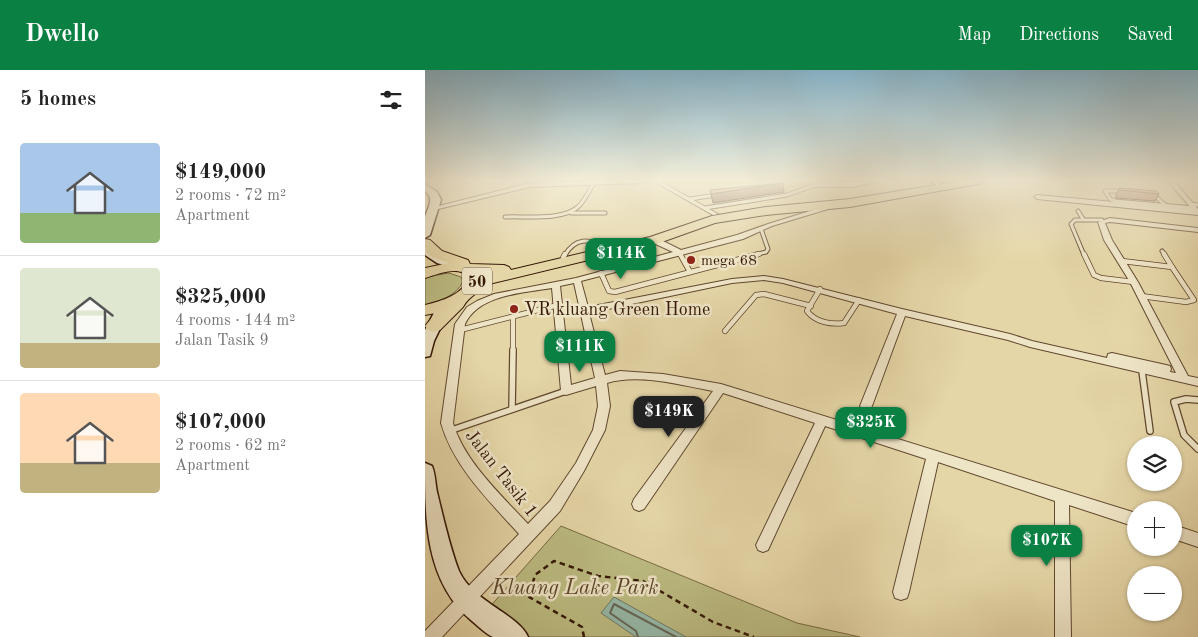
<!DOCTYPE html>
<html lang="en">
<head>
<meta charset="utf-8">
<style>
	:root { --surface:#fff; --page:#f2f2f2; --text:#222; --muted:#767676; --line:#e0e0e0; --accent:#0b8043 }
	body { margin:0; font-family:"Old Standard TT",serif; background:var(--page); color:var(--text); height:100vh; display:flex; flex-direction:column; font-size:19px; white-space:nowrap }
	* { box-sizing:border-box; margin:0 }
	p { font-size:16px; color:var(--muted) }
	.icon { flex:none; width:28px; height:28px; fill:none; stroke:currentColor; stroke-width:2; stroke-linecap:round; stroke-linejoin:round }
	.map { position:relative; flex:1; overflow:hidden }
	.drawer { display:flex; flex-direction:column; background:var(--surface); width:425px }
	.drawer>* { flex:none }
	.buttons { position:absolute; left:702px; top:366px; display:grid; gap:10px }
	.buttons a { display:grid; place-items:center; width:55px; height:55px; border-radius:50%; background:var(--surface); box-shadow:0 1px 4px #0004; font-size:25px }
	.price { position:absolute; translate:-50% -42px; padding:0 11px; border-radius:10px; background:var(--accent); color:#fff; font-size:16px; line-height:32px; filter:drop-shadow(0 1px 2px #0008) }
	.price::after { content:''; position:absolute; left:50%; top:30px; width:15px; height:11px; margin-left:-8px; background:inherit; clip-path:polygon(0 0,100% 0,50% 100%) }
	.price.selected { background:#222; color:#fff }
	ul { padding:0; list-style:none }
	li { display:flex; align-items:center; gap:15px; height:125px; padding:0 20px }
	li+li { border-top:1px solid var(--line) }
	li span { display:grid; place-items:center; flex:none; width:140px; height:100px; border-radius:5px; color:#555 }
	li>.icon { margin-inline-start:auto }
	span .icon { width:60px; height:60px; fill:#fffc; stroke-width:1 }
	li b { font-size:21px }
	h2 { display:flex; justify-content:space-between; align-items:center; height:60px; padding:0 20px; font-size:21px }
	header { display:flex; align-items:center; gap:30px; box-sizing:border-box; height:70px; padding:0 25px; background:var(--accent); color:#fff }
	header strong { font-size:24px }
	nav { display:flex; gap:28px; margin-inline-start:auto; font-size:18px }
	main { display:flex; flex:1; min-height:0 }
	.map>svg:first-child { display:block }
	.green { fill:#bcbc82; stroke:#786a44 }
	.water { fill:#96b9a8; stroke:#6f7968 }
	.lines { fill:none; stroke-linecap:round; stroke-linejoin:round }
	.shore { stroke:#666858; stroke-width:2 }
	.lane-far2-casing { stroke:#61482f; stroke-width:5 }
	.lane-far1-casing { stroke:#61482f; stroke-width:6 }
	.lane-casing { stroke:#61482f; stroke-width:8 }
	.street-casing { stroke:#61482f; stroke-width:2 }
	.secondary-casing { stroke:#351807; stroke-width:3 }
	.highway-casing { stroke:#351807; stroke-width:2 }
	.path { stroke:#351807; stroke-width:2.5; stroke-dasharray:5.5 4; stroke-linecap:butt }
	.lane-far2 { stroke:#eee4c6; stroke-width:3 }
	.lane-far1 { stroke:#eee4c6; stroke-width:4.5 }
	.lane { stroke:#eee4c6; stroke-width:5.5 }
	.street { fill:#eee4c6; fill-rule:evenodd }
	.secondary { fill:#eee4c6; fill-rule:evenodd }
	.highway { fill:#e5d6a7; fill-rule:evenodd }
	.wall { fill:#b17c65; stroke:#351807 }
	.shaded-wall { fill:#906552; stroke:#351807 }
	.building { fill:#ce9075; stroke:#351807 }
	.poi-dot { fill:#8f2418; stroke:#eee4c6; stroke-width:2 }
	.labels { text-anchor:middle; stroke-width:5; stroke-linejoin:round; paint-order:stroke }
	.far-poi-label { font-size:15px; fill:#351807; stroke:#eee4c6; text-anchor:start }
	.shield { fill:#eee4c6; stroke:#6c5540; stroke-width:1 }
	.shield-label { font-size:16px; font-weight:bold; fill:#351807 }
	.poi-label { font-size:18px; fill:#351807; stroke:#eee4c6; text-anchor:start }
	.street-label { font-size:18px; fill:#351807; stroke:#eee4c6 }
	.near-park-label { font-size:21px; font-style:italic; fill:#5e492c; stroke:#eee4c6 }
</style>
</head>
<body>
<header>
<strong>Dwello</strong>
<nav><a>Map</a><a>Directions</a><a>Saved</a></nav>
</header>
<main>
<section class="drawer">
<h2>5 homes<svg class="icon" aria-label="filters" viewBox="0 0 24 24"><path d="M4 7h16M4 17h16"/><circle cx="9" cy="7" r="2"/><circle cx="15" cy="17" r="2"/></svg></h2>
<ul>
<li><span style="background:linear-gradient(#a9c7e8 70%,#8fb573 0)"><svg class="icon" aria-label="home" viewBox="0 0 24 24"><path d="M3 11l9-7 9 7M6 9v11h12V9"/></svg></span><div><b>$149,000</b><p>2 rooms · 72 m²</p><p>Apartment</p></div></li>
<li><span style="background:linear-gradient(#dfe7d0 75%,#c2b280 0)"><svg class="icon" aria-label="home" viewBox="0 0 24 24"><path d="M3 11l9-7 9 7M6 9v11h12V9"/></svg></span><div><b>$325,000</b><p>4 rooms · 144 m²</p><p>Jalan Tasik 9</p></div></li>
<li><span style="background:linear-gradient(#ffd9b3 70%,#c2b280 0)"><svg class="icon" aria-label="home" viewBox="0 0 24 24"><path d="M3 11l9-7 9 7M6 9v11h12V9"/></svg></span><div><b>$107,000</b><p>2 rooms · 62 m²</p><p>Apartment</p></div></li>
</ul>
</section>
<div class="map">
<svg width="773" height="567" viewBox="0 0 773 567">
	<rect width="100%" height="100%" fill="#e5d6a7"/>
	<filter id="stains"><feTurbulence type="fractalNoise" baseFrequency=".004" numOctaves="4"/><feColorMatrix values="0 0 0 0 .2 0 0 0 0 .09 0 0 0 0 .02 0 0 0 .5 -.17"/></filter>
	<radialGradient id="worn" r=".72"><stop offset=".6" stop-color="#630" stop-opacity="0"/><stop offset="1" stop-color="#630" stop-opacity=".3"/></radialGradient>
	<!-- green -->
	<g class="green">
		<path d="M24,203L36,207L38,211C32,226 14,231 0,235V207Z"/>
		<polygon points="136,456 372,553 435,567 102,567 62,540"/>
	</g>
	<!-- water -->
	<polygon class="water" points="189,527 261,567 211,567 176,543"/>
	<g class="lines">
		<!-- shore -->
		<polyline class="shore" points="213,567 211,561 185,543 189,534 251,567"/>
		<defs>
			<g id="lane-far2">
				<polyline points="700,121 680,121 685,129 690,131 769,138"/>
				<polyline points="728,124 740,135"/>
				<polyline points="265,129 291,125"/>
				<polyline points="765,134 773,135"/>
				<polyline points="280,138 362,125 390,115"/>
				<polyline points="653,141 658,149"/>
				<polyline points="146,143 180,143"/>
				<path d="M80,147C100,146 139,151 154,136C160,130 164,121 169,113"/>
				<polyline points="737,181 740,185"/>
				<polyline points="254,182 256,185"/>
				<path d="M140,185C150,168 163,168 181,177"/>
				<polyline points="329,185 341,182 343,179 336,159"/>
				<polyline points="659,185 646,154 650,150 677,150"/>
			</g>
			<g id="lane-far1">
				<polyline points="255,184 265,202"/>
				<polyline points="659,184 669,205 676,208 709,212"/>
				<polyline points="739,184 747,197"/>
				<polyline points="138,188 140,184"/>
				<polyline points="697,191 747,197 769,230 761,232 716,226"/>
				<polyline points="176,203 184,221 190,222 334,184"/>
				<path d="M395,219L382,241C390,252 406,255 419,253L434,230"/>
				<polyline points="35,260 133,235"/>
				<polyline points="300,261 331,225 339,224 386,236"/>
				<polyline points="88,281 88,247"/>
			</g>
			<g id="lane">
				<polyline points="717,301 725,361"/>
				<polyline points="773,330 761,329 749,332 759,365 773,379"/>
				<polyline points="87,339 88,280"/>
				<polyline points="24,361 141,321"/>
			</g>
			<g id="street">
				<polygon points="180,111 221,111 218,113 105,117 9,140 6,138 105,113"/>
				<polygon points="228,111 235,111 293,144 288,145"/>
				<polygon points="385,111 391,111 392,113 454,111 427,117 390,117 388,116"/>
				<polygon points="743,111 749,111 773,139 773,145 612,129 609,127 612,125 767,139"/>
				<path d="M411,133L413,134V136L347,156L318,169L156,211L163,237L307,209L339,206L358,209L477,239L585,264L607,271L682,288L683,284L687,283L741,295L745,296L746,299L745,302L751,303L705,212L679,170L673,152L685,148L773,158V162L685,152L680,153L687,170L713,212L763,306L773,308V316L605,277L583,270L480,246L447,336L445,339L441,340L437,339L435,336L472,244L358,213L339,210L307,213L164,243L180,305L195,301L238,304L296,314L711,443V457L644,435L646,567H630V431L513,392L484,522L482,528L476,530L470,528L468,522L501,389L400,356L343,480L338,482L333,480L331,475L390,353L298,323L219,439L214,441L209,439L207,434L209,429L288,321C256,315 213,303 182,313L185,336L180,360L159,401L135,441L17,567H0V561L94,464C65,432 28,396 16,353L30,254L42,237L52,231L69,224L151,208L248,182L226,172V168H232L256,180L312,165L343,154ZM149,213L170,308L146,315L135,216ZM127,218L136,321L137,324L141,325L171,316L173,336L168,360L151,393L125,431L103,454C77,426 39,391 28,353L40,254C54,224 99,223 127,218Z"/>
				<polygon points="749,455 773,463 773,477 749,469"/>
			</g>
			<g id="secondary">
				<polygon points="506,111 515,111 517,113 513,116"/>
				<path d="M0,114L12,122L16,130L5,165L0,168C0,162 0,154 0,147C3,137 10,129 0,121Z"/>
				<polygon points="0,175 20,188 40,194 42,197 36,201 12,193 0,185"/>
				<polygon points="15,240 20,241 22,244 9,271 5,286 0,287 0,260 10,241"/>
				<path d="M0,393L7,396C11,406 10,416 13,426C18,447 26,481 34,501C48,532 93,544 103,567C93,567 77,567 68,567C61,564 53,556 47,551C0,512 0,450 0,393Z"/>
			</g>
			<path id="highway" d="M536,111H559L553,114L425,137L341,145L290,153L234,173L68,213C56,220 44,226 38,237L15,260L9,262L3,260L0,256L11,243L0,245V235C17,231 38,225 44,207C33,195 14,204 0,208V198L24,193L7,187L0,181V169L5,170L17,181L43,190L45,194L79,195L84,197L86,200L225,167L287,146L341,137L425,129ZM58,204H68L59,206Z"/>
		</defs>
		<!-- lane-far2 casing -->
		<use href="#lane-far2" class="lane-far2-casing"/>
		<!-- lane-far1 casing -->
		<use href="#lane-far1" class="lane-far1-casing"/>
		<!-- lane casing -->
		<use href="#lane" class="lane-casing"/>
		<!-- street casing -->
		<use href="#street" class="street-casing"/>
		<!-- secondary casing -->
		<use href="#secondary" class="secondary-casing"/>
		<!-- highway casing -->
		<use href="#highway" class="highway-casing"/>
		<!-- path -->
		<polyline class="path" points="159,567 157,557 104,527 110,505 129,491 173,506 218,511 288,552 329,567"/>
		<!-- lane-far2 -->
		<use href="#lane-far2" class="lane-far2"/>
		<!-- lane-far1 -->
		<use href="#lane-far1" class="lane-far1"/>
		<!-- lane -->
		<use href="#lane" class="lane"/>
		<!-- street -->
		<use href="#street" class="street"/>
		<!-- secondary -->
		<use href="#secondary" class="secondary"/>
		<!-- highway -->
		<use href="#highway" class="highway"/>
	</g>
	<!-- wall -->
	<polygon class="wall" points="694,118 734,124 730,131 691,128 691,125"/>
	<!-- shaded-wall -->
	<polygon class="shaded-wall" points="358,113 359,122 288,133 286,124"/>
	<!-- building -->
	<g class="building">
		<polygon points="358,113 286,124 285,120"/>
		<polygon points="694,118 732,121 734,124 694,120"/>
	</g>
	<!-- sky -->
	<linearGradient id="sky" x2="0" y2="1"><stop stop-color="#87b6ce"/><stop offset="0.58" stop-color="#f3edd7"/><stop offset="1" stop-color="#f3edd7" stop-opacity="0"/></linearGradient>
	<rect width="773" height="190" fill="url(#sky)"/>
	<!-- markers -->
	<g class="poi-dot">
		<circle cx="266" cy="190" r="5"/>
		<circle cx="89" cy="239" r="5"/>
	</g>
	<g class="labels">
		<!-- far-poi labels -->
		<g class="far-poi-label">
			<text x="276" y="195">mega 68</text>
		</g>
		<!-- shield labels -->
		<rect class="shield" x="37" y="197.5" width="30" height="27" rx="4"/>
		<g class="shield-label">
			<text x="52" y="217">50</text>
		</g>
		<!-- poi labels -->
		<g class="poi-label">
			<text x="99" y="245">VR kluang Green Home</text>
		</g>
		<!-- street labels -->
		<g class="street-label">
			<text transform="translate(77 403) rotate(52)" y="6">Jalan Tasik 1</text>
		</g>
		<!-- near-park labels -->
		<g class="near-park-label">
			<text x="150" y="524">Kluang Lake Park</text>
		</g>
	</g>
	<rect width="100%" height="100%" filter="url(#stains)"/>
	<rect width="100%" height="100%" fill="url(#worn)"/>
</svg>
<div class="buttons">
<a><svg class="icon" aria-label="layers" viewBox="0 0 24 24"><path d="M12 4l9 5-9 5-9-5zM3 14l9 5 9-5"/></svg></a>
<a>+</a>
<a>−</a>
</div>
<b class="price" style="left:196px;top:210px">$114K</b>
<b class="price" style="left:155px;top:303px">$111K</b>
<b class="price selected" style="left:244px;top:368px">$149K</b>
<b class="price" style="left:446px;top:379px">$325K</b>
<b class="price" style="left:622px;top:497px">$107K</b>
</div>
</main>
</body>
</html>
